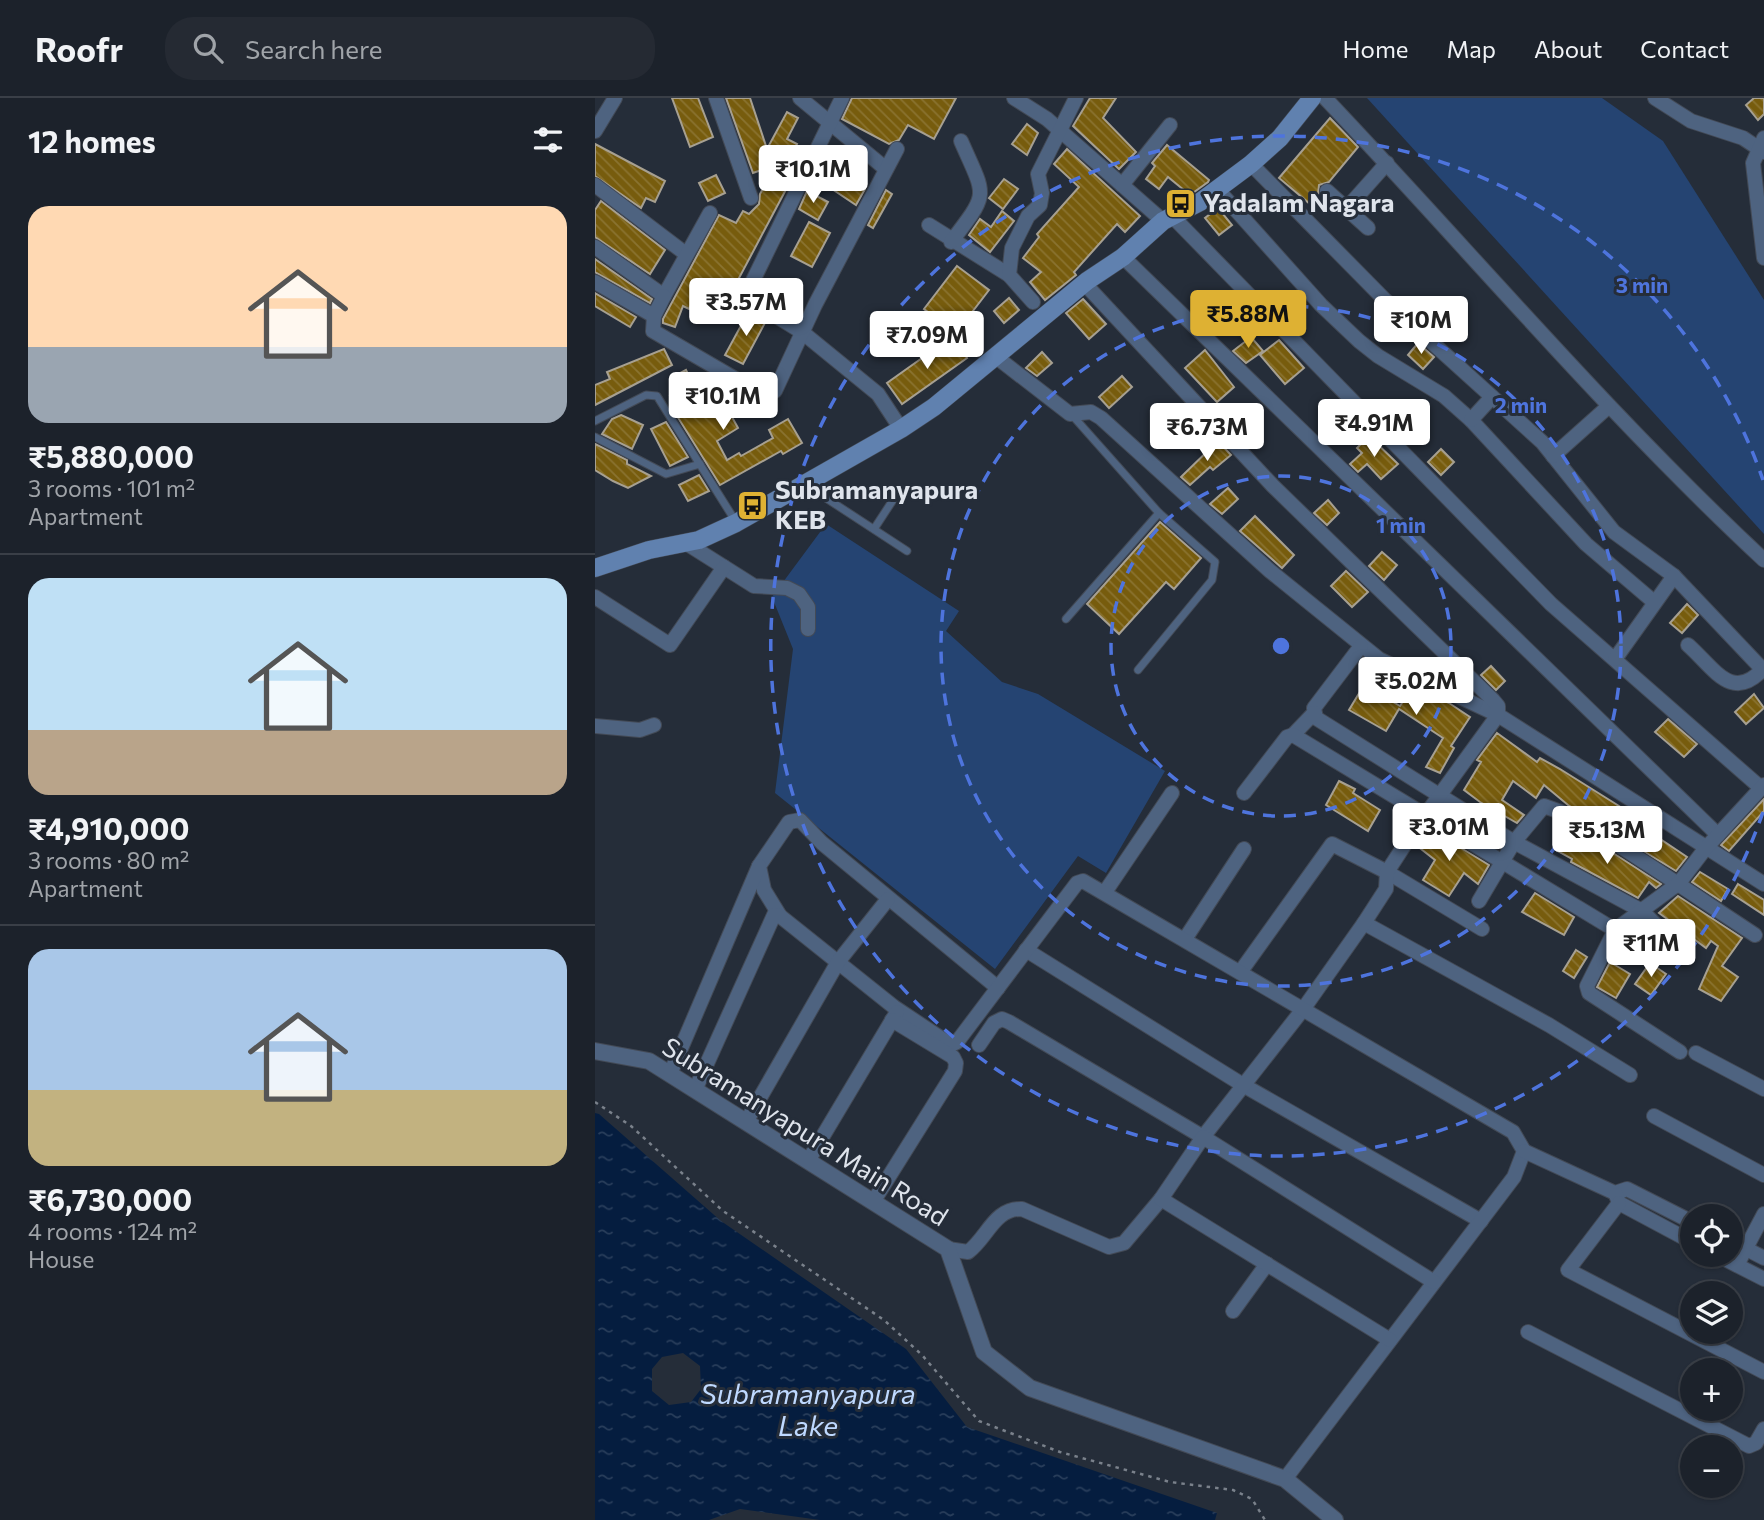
<!DOCTYPE html>
<html lang="en">
<head>
<meta charset="utf-8">
<style>
	:root { --surface:#1c222b; --page:#252a33; --text:#f1f3f6; --muted:#a0a4a9; --line:#3a3f47; --accent:#deb133 }
	body { margin:0; font-family:Commissioner,sans-serif; background:var(--page); color:var(--text); height:100vh; display:flex; flex-direction:column; font-size:26px; white-space:nowrap }
	* { box-sizing:border-box; margin:0 }
	p { font-size:23px; color:var(--muted) }
	.icon { flex:none; width:38px; height:38px; fill:none; stroke:currentColor; stroke-width:2; stroke-linecap:round; stroke-linejoin:round }
	.map { position:relative; flex:1; overflow:hidden }
	.side { display:flex; flex-direction:column; background:var(--surface); width:595px }
	.side>* { flex:none }
	.controls { position:absolute; left:1085px; top:1106px; display:grid; gap:14px }
	.controls a { display:grid; place-items:center; width:63px; height:63px; border-radius:50%; background:var(--surface); box-shadow:0 2px 5px #0004,0 0 0 2px var(--line); font-size:35px }
	.price { position:absolute; translate:-50% -60px; padding:0 16px; border-radius:7px; background:#fff; color:#222; font-size:23px; line-height:46px; filter:drop-shadow(0 2px 4px #0008) }
	.price::after { content:''; position:absolute; left:50%; top:42px; width:21px; height:16px; margin-left:-10px; background:inherit; clip-path:polygon(0 0,100% 0,50% 100%) }
	.price.active { background:var(--accent); color:#111 }
	ul { padding:0; list-style:none }
	li { display:grid; align-content:center; gap:14px; height:371px; padding:0 28px }
	li+li { border-top:2px solid var(--line) }
	li span { display:grid; place-items:center; height:217px; border-radius:21px; color:#555 }
	li>.icon { margin-inline-start:auto }
	span .icon { width:126px; height:126px; fill:#fffc; stroke-width:1 }
	li b { font-size:30px }
	h2 { display:flex; justify-content:space-between; align-items:center; height:84px; padding:0 28px; font-size:30px }
	header { display:flex; align-items:center; gap:42px; box-sizing:border-box; height:98px; padding:0 35px; background:var(--surface); border-bottom:2px solid var(--line) }
	header strong { font-size:33px }
	nav { display:flex; gap:38px; margin-inline-start:auto; font-size:24px }
	.search { width:490px; height:63px; background:var(--page); display:flex; align-items:center; gap:18px; box-sizing:border-box; padding:0 24px; border-radius:28px; color:var(--muted); font-size:26px }
	main { display:flex; flex:1; min-height:0 }
	.map>svg:first-child { display:block }
	.grass { fill:#254472 }
	.water { fill:url(#water-ripples); fill-rule:evenodd }
	.building { fill:url(#building-back-hatch); stroke:#a7a091; stroke-width:2 }
	.lines { fill:none; stroke-linecap:round; stroke-linejoin:round }
	.service-casing { stroke:#434a56; stroke-width:9 }
	.minor-casing { stroke:#434a56; stroke-width:16 }
	.tertiary-casing { stroke:#434a56; stroke-width:18 }
	.secondary-casing { stroke:#434a56; stroke-width:19 }
	.path { stroke:#7a818b; stroke-width:2.5; stroke-dasharray:3.5 5; stroke-linecap:butt }
	.service { stroke:#4e6380; stroke-width:7 }
	.minor { stroke:#4e6380; stroke-width:14 }
	.tertiary { stroke:#4e6380; stroke-width:16 }
	.secondary { stroke:#6081af; stroke-width:18 }
	.ring { fill:none; stroke:#4e74dd; stroke-width:3.5; stroke-dasharray:12 9 }
	.labels { text-anchor:middle; stroke-width:6; stroke-linejoin:round; paint-order:stroke }
	.poi-label { font-size:26px; font-weight:bold; fill:#dfe4ec; stroke:#252d39; text-anchor:start }
	.street-label { font-size:26px; fill:#dfe4ec; stroke:#252d39 }
	.water-label { font-size:28px; font-style:italic; fill:#bfd9ff; stroke:#252d39 }
	.centre { fill:#4e74dd; stroke:#252d39; stroke-width:3.5 }
	.ring-label { font-size:21px; text-anchor:middle; font-weight:bold; fill:#4e74dd; stroke:#252d39; stroke-width:6; stroke-linejoin:round; paint-order:stroke }
</style>
</head>
<body>
<header>
<strong>Roofr</strong>
<div class="search"><svg class="icon" aria-label="search" viewBox="0 0 24 24"><circle cx="10" cy="10" r="6"/><path d="M15 15l6 6"/></svg>Search here</div>
<nav><a>Home</a><a>Map</a><a>About</a><a>Contact</a></nav>
</header>
<main>
<section class="side">
<h2>12 homes<svg class="icon" aria-label="filters" viewBox="0 0 24 24"><path d="M4 7h16M4 17h16"/><circle cx="9" cy="7" r="2"/><circle cx="15" cy="17" r="2"/></svg></h2>
<ul>
<li><span style="background:linear-gradient(#ffd9b3 65%,#9aa5b1 0)"><svg class="icon" aria-label="home" viewBox="0 0 24 24"><path d="M3 11l9-7 9 7M6 9v11h12V9"/></svg></span><div><b>₹5,880,000</b><p>3 rooms · 101 m²</p><p>Apartment</p></div></li>
<li><span style="background:linear-gradient(#bfe0f5 70%,#b9a48a 0)"><svg class="icon" aria-label="home" viewBox="0 0 24 24"><path d="M3 11l9-7 9 7M6 9v11h12V9"/></svg></span><div><b>₹4,910,000</b><p>3 rooms · 80 m²</p><p>Apartment</p></div></li>
<li><span style="background:linear-gradient(#a9c7e8 65%,#c2b280 0)"><svg class="icon" aria-label="home" viewBox="0 0 24 24"><path d="M3 11l9-7 9 7M6 9v11h12V9"/></svg></span><div><b>₹6,730,000</b><p>4 rooms · 124 m²</p><p>House</p></div></li>
</ul>
</section>
<div class="map">
<svg width="1169" height="1422" viewBox="0 0 1169 1422">
	<defs>
		<pattern id="water-ripples" width="26" height="14" patternUnits="userSpaceOnUse" patternTransform="scale(1.75)"><rect width="26" height="14" fill="#051d3f"/><path d="M2 4q2-2 4 0t4 0M15 11q2-2 4 0t4 0" fill="none" stroke="#293e5b"/></pattern>
		<pattern id="building-back-hatch" width="6" height="6" patternUnits="userSpaceOnUse" patternTransform="scale(1.75)"><rect width="6" height="6" fill="#775c0d"/><path d="M-1 5l2 2M0 0l6 6M5-1l2 2" fill="none" stroke="#8a7330"/></pattern>
	</defs>
	<rect width="100%" height="100%" fill="#252d39"/>
	<!-- grass -->
	<g class="grass">
		<polygon points="772,0 1007,0 1068,43 1169,202 1169,436"/>
		<polygon points="231,426 364,513 351,533 407,584 443,596 570,673 511,775 483,758 400,871 180,695 198,551 177,499"/>
	</g>
	<!-- water -->
	<path class="water" d="M0,1015L4,1016L126,1123L311,1251L372,1329L622,1415L620,1422H225L145,1411L114,1422H0ZM88,1255L105,1268L106,1291L96,1304L74,1307L57,1293V1271L67,1259Z"/>
	<!-- building -->
	<g class="building">
		<polygon points="77,0 103,0 118,39 95,49"/>
		<polygon points="131,0 155,0 172,51 192,14 203,20 192,41 202,46 194,61 204,67 126,214 100,200 94,211 88,208 80,229 68,225 68,221 124,117 141,125 148,113 154,116 164,106 165,96 181,67 158,75"/>
		<polygon points="257,0 361,0 339,41 313,27 304,42 294,46 247,21"/>
		<polygon points="495,0 521,0 508,20 541,54 524,71 478,28"/>
		<polygon points="1159,0 1169,0 1169,16 1163,22 1151,7"/>
		<polygon points="735,20 763,49 734,84 724,87 723,96 715,106 684,80"/>
		<polygon points="432,26 443,35 432,57 417,46"/>
		<polygon points="0,46 70,83 60,104 51,100 46,110 0,78"/>
		<polygon points="572,47 614,82 613,84 595,97 573,79 564,91 551,81 560,68 557,65"/>
		<polygon points="472,51 545,118 530,134 522,126 479,174 481,177 450,202 435,184 446,174 428,160 444,139 442,136 484,89 459,66"/>
		<polygon points="243,74 270,91 261,107 234,89"/>
		<polygon points="121,77 130,95 113,103 104,85"/>
		<polygon points="409,81 423,91 408,111 394,100"/>
		<polygon points="291,92 297,96 278,130 273,127"/>
		<polygon points="212,93 233,104 223,122 204,111"/>
		<polygon points="6,103 70,152 55,176 0,139 0,112"/>
		<polygon points="623,110 637,127 624,137 610,120"/>
		<polygon points="407,113 419,123 395,154 374,137 385,121 396,129"/>
		<polygon points="214,124 235,135 217,169 196,158"/>
		<polygon points="0,161 57,201 55,205 0,174"/>
		<polygon points="362,168 394,192 361,235 329,211"/>
		<polygon points="0,195 41,219 35,229 0,208"/>
		<polygon points="617,198 629,210 613,226 601,214"/>
		<polygon points="414,200 424,212 409,225 399,213"/>
		<polygon points="488,201 511,226 494,241 471,215"/>
		<polygon points="655,211 668,225 651,240 638,225"/>
		<polygon points="154,213 171,223 148,266 130,257"/>
		<polygon points="656,239 668,253 651,265 638,253"/>
		<polygon points="684,242 709,270 690,286 665,257"/>
		<polygon points="351,243 357,248 361,244 372,260 307,306 292,285"/>
		<polygon points="823,245 839,259 828,271 813,257"/>
		<polygon points="69,251 77,267 0,307 0,287 15,281 12,274"/>
		<polygon points="610,252 639,289 622,304 590,270"/>
		<polygon points="447,254 457,265 442,278 431,270"/>
		<polygon points="91,272 108,308 126,299 143,330 122,343 132,362 144,355 146,358 178,340 174,332 193,321 207,345 188,356 186,353 125,387 82,318 84,317 75,298 83,294 76,280"/>
		<polygon points="527,278 537,289 514,310 504,299"/>
		<polygon points="637,307 649,321 638,331 626,318"/>
		<polygon points="26,317 48,327 37,351 7,336 17,321"/>
		<polygon points="71,324 93,359 75,368 56,331"/>
		<polygon points="774,338 803,366 786,381 772,366 763,374 755,366 767,355 762,350"/>
		<polygon points="623,343 636,357 618,372 615,369 595,387 586,379"/>
		<polygon points="0,346 32,362 32,366 56,378 33,390 18,383 0,372"/>
		<polygon points="846,351 859,364 846,377 833,364"/>
		<polygon points="104,377 114,393 93,403 84,387"/>
		<polygon points="633,390 643,401 627,416 615,406"/>
		<polygon points="733,402 744,415 732,427 719,415"/>
		<polygon points="660,418 699,457 687,470 645,433"/>
		<polygon points="565,424 606,460 579,491 571,484 524,536 492,506"/>
		<polygon points="787,454 802,467 789,482 774,468"/>
		<polygon points="751,473 773,494 757,509 736,488"/>
		<polygon points="1092,506 1103,517 1087,535 1075,525"/>
		<polygon points="843,562 866,584 863,587 837,569"/>
		<polygon points="896,568 910,583 901,592 886,577"/>
		<polygon points="769,587 805,608 818,588 854,605 875,619 856,648 859,650 845,675 831,669 848,640 804,611 791,633 754,612"/>
		<polygon points="1159,596 1169,610 1151,626 1140,614"/>
		<polygon points="1073,621 1102,646 1089,659 1060,634"/>
		<polygon points="902,635 942,664 945,660 965,671 1024,708 1039,719 1037,722 1092,759 1081,773 973,707 949,687 941,700 918,683 907,702 929,717 922,725 885,704 869,692 886,664 882,662"/>
		<polygon points="744,683 760,691 758,695 785,712 773,733 731,707"/>
		<polygon points="1169,701 1169,713 1134,753 1126,747"/>
		<polygon points="833,730 894,767 883,786 869,775 854,798 828,782 840,762 821,747"/>
		<polygon points="989,737 1015,753 1066,786 1061,790 1054,784 1043,800 976,764 977,761 961,752 966,742 979,751"/>
		<polygon points="1105,774 1133,791 1126,803 1097,784"/>
		<polygon points="1143,786 1169,802 1169,817 1137,796"/>
		<polygon points="940,795 979,819 969,837 927,814"/>
		<polygon points="1083,798 1147,840 1127,868 1143,879 1126,903 1104,891 1123,848 1116,843 1111,850 1064,815"/>
		<polygon points="981,852 992,859 979,880 968,873"/>
		<polygon points="1015,864 1035,876 1021,900 1002,889"/>
		<polygon points="1055,865 1071,876 1056,897 1040,886"/>
	</g>
	<g class="lines">
		<defs>
			<g id="service">
				<polyline points="477,317 564,415 620,464 617,482 543,572"/>
				<polyline points="0,323 51,297 62,298 141,424"/>
				<polyline points="0,339 71,376 105,366"/>
				<polyline points="211,387 312,453"/>
				<polyline points="279,431 298,402"/>
				<polyline points="471,521 564,415"/>
			</g>
			<g id="minor">
				<polyline points="121,0 156,100"/>
				<polyline points="205,0 291,71"/>
				<polyline points="247,0 150,199 207,234 283,296 306,331"/>
				<polyline points="419,0 452,21 568,123"/>
				<path d="M730,0C876,154 1013,317 1169,462"/>
				<polyline points="1060,0 1096,23 1148,40 1169,54"/>
				<polyline points="0,33 20,0"/>
				<polyline points="1169,40 1158,65 1169,160"/>
				<polyline points="656,66 790,202 947,344 1019,434 1079,478 1169,573"/>
				<polyline points="0,87 91,156"/>
				<polyline points="527,87 575,27"/>
				<polyline points="623,92 726,207 764,243 783,258 849,298 876,322 991,446 1059,504"/>
				<polyline points="732,93 773,130"/>
				<polyline points="752,110 792,65"/>
				<polyline points="577,118 956,506 1166,690"/>
				<polyline points="334,127 414,177"/>
				<path d="M356,144C395,93 391,100 366,43"/>
				<polyline points="0,149 69,198 115,115"/>
				<polyline points="528,159 1123,737"/>
				<polyline points="0,184 59,218"/>
				<polyline points="69,198 59,218 58,233 168,297 180,293 220,207 302,51"/>
				<polyline points="438,204 414,177 417,150 433,118 445,107 447,95 443,76 481,0"/>
				<polyline points="400,258 475,316 496,314 506,320 675,473 784,561 903,617 1169,786"/>
				<polyline points="876,322 897,299"/>
				<polyline points="958,358 1014,308"/>
				<polyline points="91,445 159,488 192,490 204,496 213,509 213,531"/>
				<polyline points="0,499 75,547 129,469"/>
				<path d="M1093,547C1119,570 1137,605 1168,571"/>
				<polyline points="766,548 719,610 721,620 919,744 1047,813 1089,855"/>
				<polyline points="1020,561 1079,478"/>
				<polyline points="0,628 45,632 59,627"/>
				<polyline points="698,637 719,615"/>
				<polyline points="649,695 692,639 698,637 1020,832"/>
				<polyline points="510,794 577,695"/>
				<path d="M884,803L919,744L949,708C978,717 994,729 1020,745C1067,775 1113,806 1160,837"/>
				<polyline points="185,818 169,792 164,768 194,724 205,722 227,745 403,890"/>
				<polyline points="769,825 954,927 1035,977"/>
				<polyline points="590,841 649,751"/>
				<polyline points="431,852 648,987 886,1123"/>
				<polyline points="646,873 737,746 792,774 887,831"/>
				<polyline points="384,947 399,925 407,921 414,924 608,1039 709,910 769,825 791,791 792,774 818,734 903,617 903,608 898,602 678,388 490,186"/>
				<polyline points="1085,954 994,895 992,888 1020,832 1084,785 1110,751 1169,687"/>
				<polyline points="1101,955 1169,991"/>
				<polyline points="75,976 164,768"/>
				<polyline points="100,992 179,817 185,818 299,909 356,947 362,944 482,785 488,783 918,1034 929,1053 919,1079 690,1381"/>
				<polyline points="1059,1018 1169,1077"/>
				<polyline points="151,1024 243,864 293,801"/>
				<polyline points="929,1053 1020,1095 1032,1091 1097,1124"/>
				<polyline points="213,1063 302,914"/>
				<polyline points="1021,1097 1024,1105 1097,1144"/>
				<polyline points="278,1104 360,973 361,965 358,959 297,922"/>
				<polyline points="1024,1105 973,1172 1169,1274"/>
				<polyline points="1136,1143 1169,1160"/>
				<path d="M353,1151L373,1154C393,1139 399,1110 427,1111L514,1149L529,1145L566,1101"/>
				<polyline points="1122,1157 1169,1181"/>
				<polyline points="1142,1167 1169,1116"/>
				<polyline points="638,1213 672,1166"/>
				<polyline points="933,1234 1154,1348 1161,1345 1169,1331"/>
				<polyline points="795,1242 566,1101 608,1039 839,1184"/>
			</g>
			<polyline id="tertiary" points="0,953 54,963 353,1151 389,1254 435,1290 690,1381 740,1422"/>
			<polyline id="secondary" points="0,470 54,452 104,442 141,425 306,331 339,309 492,183 528,159 568,123 605,104 656,66 685,40 717,0"/>
		</defs>
		<!-- service casing -->
		<use href="#service" class="service-casing"/>
		<!-- minor casing -->
		<use href="#minor" class="minor-casing"/>
		<!-- tertiary casing -->
		<use href="#tertiary" class="tertiary-casing"/>
		<!-- secondary casing -->
		<use href="#secondary" class="secondary-casing"/>
		<!-- path -->
		<polyline class="path" points="0,1004 36,1028 128,1113 289,1222 327,1257 384,1323 465,1354 575,1384 638,1392 657,1401 670,1422"/>
		<!-- service -->
		<use href="#service" class="service"/>
		<!-- minor -->
		<use href="#minor" class="minor"/>
		<!-- tertiary -->
		<use href="#tertiary" class="tertiary"/>
		<!-- secondary -->
		<use href="#secondary" class="secondary"/>
	</g>
	<!-- distance rings -->
	<g class="ring">
		<circle cx="686" cy="548" r="170"/>
		<circle cx="686" cy="548" r="340"/>
		<path d="M1168 714A510 510 0 1 1 1168 382"/>
	</g>
	<!-- icons -->
	<defs>
		<symbol id="bus-square" viewBox="-11 -11 22 22"><rect x="-9" y="-9" width="18" height="18" rx="4" fill="#deb133" stroke="#252d39"/><path d="M-5-6H5V4H4V6H2V4H-2V6H-4V4H-5ZM-3.5-4V0h7V-4ZM-3.5 1.2v1.5H-2V1.2ZM2 1.2v1.5H3.5V1.2Z" fill="#111"/></symbol>
	</defs>
	<g fill-rule="evenodd">
		<use href="#bus-square" x="568" y="88" width="35" height="35"/>
		<use href="#bus-square" x="140" y="390" width="35" height="35"/>
	</g>
	<g class="labels">
		<!-- poi labels -->
		<g class="poi-label">
			<text x="608" y="114">Yadalam Nagara</text>
			<text x="180" y="401">Subramanyapura<tspan x="180" dy="30">KEB</tspan></text>
		</g>
		<!-- street labels -->
		<g class="street-label">
			<text transform="translate(210 1034) rotate(32)" y="9">Subramanyapura Main Road</text>
		</g>
		<!-- water labels -->
		<g class="water-label">
			<text x="213" y="1306">Subramanyapura<tspan x="213" dy="32">Lake</tspan></text>
		</g>
	</g>
	<circle cx="686" cy="548" r="10" class="centre"/>
	<g class="ring-label">
		<text x="1047" y="195">3 min</text>
		<text x="926" y="315">2 min</text>
		<text x="806" y="435">1 min</text>
	</g>
</svg>
<div class="controls">
<a><svg class="icon" aria-label="locate" viewBox="0 0 24 24"><circle cx="12" cy="12" r="6"/><path d="M12 2v4M12 18v4M2 12h4M18 12h4"/></svg></a>
<a><svg class="icon" aria-label="layers" viewBox="0 0 24 24"><path d="M12 4l9 5-9 5-9-5zM3 14l9 5 9-5"/></svg></a>
<a>+</a>
<a>−</a>
</div>
<b class="price" style="left:218px;top:107px">₹10.1M</b>
<b class="price" style="left:151px;top:240px">₹3.57M</b>
<b class="price active" style="left:653px;top:252px">₹5.88M</b>
<b class="price" style="left:826px;top:258px">₹10M</b>
<b class="price" style="left:332px;top:273px">₹7.09M</b>
<b class="price" style="left:128px;top:334px">₹10.1M</b>
<b class="price" style="left:779px;top:361px">₹4.91M</b>
<b class="price" style="left:612px;top:365px">₹6.73M</b>
<b class="price" style="left:821px;top:619px">₹5.02M</b>
<b class="price" style="left:854px;top:765px">₹3.01M</b>
<b class="price" style="left:1012px;top:768px">₹5.13M</b>
<b class="price" style="left:1056px;top:881px">₹11M</b>
</div>
</main>
</body>
</html>
